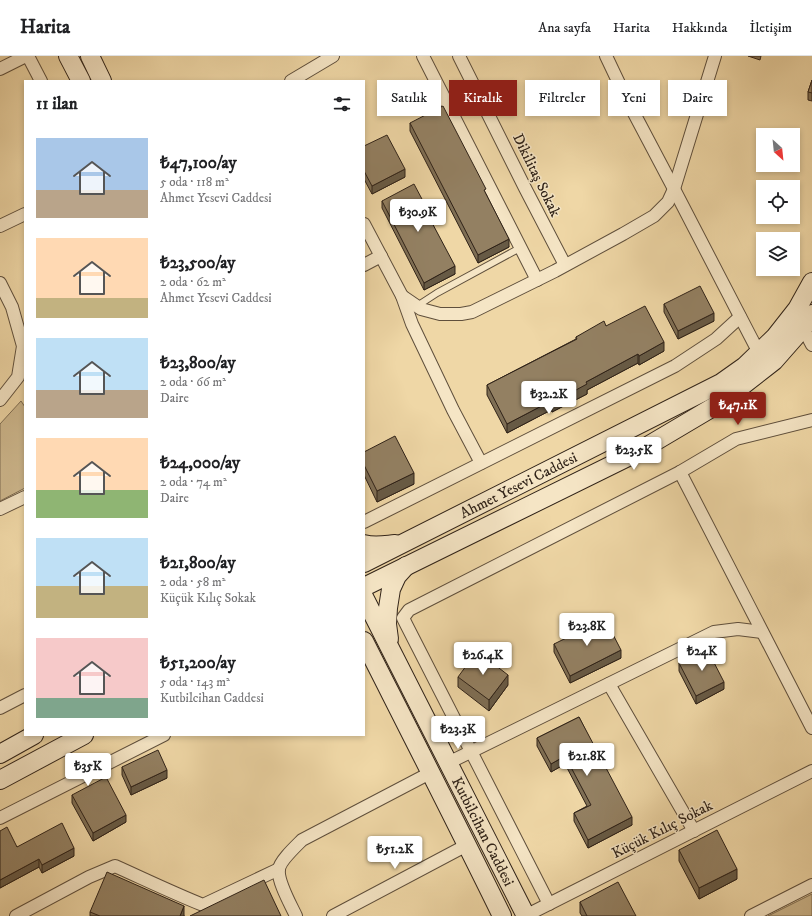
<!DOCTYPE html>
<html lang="tr">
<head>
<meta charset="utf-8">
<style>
	:root { --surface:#fff; --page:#f2f2f2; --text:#202124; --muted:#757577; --line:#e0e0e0; --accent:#8f2418 }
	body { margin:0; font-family:"IM FELL DW Pica",serif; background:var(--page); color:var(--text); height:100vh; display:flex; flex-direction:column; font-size:15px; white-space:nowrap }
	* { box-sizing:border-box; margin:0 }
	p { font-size:13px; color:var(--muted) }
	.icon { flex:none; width:22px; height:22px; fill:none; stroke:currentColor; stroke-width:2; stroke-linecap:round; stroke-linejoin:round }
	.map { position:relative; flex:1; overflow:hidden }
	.panel { position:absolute; left:24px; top:24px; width:341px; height:656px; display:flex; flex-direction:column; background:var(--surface); border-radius:0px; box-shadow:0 2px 6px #0003 }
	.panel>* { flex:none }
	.top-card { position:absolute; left:377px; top:24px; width:375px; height:36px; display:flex; gap:8px }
	.needle { width:26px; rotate:153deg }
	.tools { position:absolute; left:756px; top:72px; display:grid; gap:8px }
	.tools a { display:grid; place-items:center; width:44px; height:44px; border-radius:0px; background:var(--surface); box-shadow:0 2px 6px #0003; font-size:20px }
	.price { position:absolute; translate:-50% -34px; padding:0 9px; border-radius:4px; background:#fff; color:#222; font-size:13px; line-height:26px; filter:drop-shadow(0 1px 2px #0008) }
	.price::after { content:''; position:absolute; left:50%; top:24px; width:12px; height:9px; margin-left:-6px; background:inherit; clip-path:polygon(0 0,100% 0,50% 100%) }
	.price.active { background:var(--accent); color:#fff }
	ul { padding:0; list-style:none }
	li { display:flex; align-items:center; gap:12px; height:100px; padding:0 12px }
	li span { display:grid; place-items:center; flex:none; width:112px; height:80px; border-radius:0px; color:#555 }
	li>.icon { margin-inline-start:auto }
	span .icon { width:48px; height:48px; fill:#fffc; stroke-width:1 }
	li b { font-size:17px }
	h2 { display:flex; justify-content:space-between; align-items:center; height:48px; padding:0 12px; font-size:17px }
	.chip { padding:0 14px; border-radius:0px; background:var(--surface); box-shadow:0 2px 6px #0003; font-size:14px; line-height:36px }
	.chip.active { background:var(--accent); color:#fff }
	header { display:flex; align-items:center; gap:24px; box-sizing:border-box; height:56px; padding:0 20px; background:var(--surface); border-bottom:1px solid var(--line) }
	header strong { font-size:19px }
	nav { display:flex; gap:22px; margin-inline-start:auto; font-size:14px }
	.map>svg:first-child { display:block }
	.green { fill:#ceb88e; stroke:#7e6d53 }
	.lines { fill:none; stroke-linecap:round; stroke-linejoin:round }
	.lane-casing { stroke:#5f4f3c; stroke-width:8 }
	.street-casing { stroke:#5f4f3c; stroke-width:14 }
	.secondary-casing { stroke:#2f2218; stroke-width:20 }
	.lane { stroke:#f5e5c5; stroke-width:6 }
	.street { stroke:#f5e5c5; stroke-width:12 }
	.secondary { stroke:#f5e5c5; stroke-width:18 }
	.wall { fill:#7e6e54; stroke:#2f2218 }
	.shaded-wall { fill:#675a45; stroke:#2f2218 }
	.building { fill:#938062; stroke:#2f2218 }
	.labels { text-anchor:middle; stroke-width:3; stroke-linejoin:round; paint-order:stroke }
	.street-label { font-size:15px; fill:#2f2218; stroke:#f5e5c5 }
</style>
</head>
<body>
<header>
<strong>Harita</strong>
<nav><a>Ana sayfa</a><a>Harita</a><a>Hakkında</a><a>İletişim</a></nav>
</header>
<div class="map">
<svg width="812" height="860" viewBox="0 0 812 860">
	<rect width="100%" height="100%" fill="#efd7a6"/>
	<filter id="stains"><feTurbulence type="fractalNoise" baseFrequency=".005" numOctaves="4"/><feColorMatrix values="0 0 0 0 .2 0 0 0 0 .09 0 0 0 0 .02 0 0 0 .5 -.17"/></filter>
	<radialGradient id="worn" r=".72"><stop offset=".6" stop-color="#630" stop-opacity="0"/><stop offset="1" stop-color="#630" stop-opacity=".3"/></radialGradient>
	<!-- green -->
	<g class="green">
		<polygon points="21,345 25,351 25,432 0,445 0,368"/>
		<polygon points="812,838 812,860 768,860"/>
	</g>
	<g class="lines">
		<defs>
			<polyline id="lane" points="417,250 437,237 520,192"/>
			<g id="street">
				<polyline points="28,0 41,25"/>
				<polyline points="423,0 537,224"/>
				<polyline points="459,0 525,132 565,209"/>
				<polyline points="606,0 626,42 674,133 759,297"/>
				<polyline points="0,13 26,0"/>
				<polyline points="291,25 333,0"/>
				<polyline points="364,168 402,240 412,268 453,354 481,407"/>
				<polyline points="0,170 25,158"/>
				<polyline points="364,209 381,200"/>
				<polyline points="0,227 12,251 23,290 18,321 0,344"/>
				<polyline points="402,240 421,253 440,258 461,258 472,256 555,215 623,178 654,160 668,146 674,133 715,0"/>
				<polyline points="803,272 812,289"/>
				<polyline points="680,416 812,672"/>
				<polyline points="0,453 25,441"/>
				<polyline points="364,466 675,310 716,283 740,261"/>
				<polyline points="609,628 694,775"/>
				<polyline points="0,652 25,639"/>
				<polyline points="448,707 714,576 738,573 762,576"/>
				<polyline points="0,762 164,679"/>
				<polyline points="549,848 407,570 403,562 409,554 680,416 736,383 812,364"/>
				<path d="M16,860L89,821L115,810C144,823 173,837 203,849L279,813"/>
				<path d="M296,860C291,849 277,825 279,813C280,805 295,791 302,784L430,717"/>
				<polyline points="333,860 467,789"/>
				<polyline points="525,860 812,715"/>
				<polyline points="751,860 812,829"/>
			</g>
			<g id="secondary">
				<polyline points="68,0 81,25"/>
				<polyline points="90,0 102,25"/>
				<path d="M364,488C374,491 384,489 395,488"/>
				<path id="s1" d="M364,507L721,327L745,310L775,281L797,253L812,226"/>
				<polyline points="364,531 634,398 720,347 774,305 803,272 812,258"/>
				<path id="s2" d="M364,541L526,860"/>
				<polyline points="389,583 387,568 388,552 391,533 397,520 406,510"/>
				<path d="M364,585C410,676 457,768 502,860"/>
				<polyline points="0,698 34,679"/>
				<polyline points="0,724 84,679"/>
			</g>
		</defs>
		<!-- lane casing -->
		<use href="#lane" class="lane-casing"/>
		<!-- street casing -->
		<use href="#street" class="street-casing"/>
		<!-- secondary casing -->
		<use href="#secondary" class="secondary-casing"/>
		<!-- lane -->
		<use href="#lane" class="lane"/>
		<!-- street -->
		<use href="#street" class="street"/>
		<!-- secondary -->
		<use href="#secondary" class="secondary"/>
	</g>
	<!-- wall -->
	<g class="wall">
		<polygon points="748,0 761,0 760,4"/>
		<polygon points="812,24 812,45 808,44 808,36"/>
		<polygon points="410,67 486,138 509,191 478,207 410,75"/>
		<polygon points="364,90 405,121 372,138 364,123"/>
		<polygon points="382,145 432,167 455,218 424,234 382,152"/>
		<polygon points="664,248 714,265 678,283 664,256"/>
		<polygon points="606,270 664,295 639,309 638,307 587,334 587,338 552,356 551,354 507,377 487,339 487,329 576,283 576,281"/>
		<polygon points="364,396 414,428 377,446 364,419"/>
		<polygon points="554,588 621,602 570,627 554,596"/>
		<polygon points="679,607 724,633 696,648 679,615"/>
		<polygon points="458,621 508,629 489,655 458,631"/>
		<polygon points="579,661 632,769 588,792 574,765 574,757 587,750 565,708 551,716 537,690 537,682"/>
		<polygon points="122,711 167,722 131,739 122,719"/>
		<polygon points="72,739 126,766 93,785 72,747"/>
		<polygon points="0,775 17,791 74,800 42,817 39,811 0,832"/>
		<polygon points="679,794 737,823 699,843 679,805"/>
		<polygon points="580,846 636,860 582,860 580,857"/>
		<polygon points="90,856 184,859 184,860 90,860"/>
	</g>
	<!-- shaded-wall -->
	<g class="shaded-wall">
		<polygon points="405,113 405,121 372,138 372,130"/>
		<polygon points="509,183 509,191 478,207 478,199"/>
		<polygon points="455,210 455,218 424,234 424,227"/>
		<polygon points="714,257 714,265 678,283 678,275"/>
		<polygon points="664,286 664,295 639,309 639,300"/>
		<polygon points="638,298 638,307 587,334 587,338 552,356 552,347 586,326"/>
		<polygon points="551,345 551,354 507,377 507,368"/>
		<polygon points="414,417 414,428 377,446 377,435"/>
		<polygon points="621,594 621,602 570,627 570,620"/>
		<polygon points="508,619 508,629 489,655 489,644"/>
		<polygon points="724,626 724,633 696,648 696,640"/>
		<polygon points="565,700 565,708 551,716 551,708"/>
		<polygon points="167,714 167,722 131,739 131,731"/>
		<polygon points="126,759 126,766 93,785 93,777"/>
		<polygon points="632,761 632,769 588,792 588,784"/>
		<polygon points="74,792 74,800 42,817 42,809"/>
		<polygon points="39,803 39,811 0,832 0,824"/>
		<polygon points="737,813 737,823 699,843 699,832"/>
		<polygon points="184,850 184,860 180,860"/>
	</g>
	<!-- building -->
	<g class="building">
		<polygon points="812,24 812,37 808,36"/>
		<polygon points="443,50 486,133 484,134 509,183 478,199 410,67"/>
		<polygon points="387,79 405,113 372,130 364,115 364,90"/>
		<polygon points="414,128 432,162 430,163 455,210 424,227 382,145"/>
		<polygon points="700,230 714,257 678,275 664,248"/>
		<polygon points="645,250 664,286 639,300 638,298 586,326 587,328 552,347 551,345 507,368 487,329 577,283 576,281 604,265 606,270"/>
		<polygon points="395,380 414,417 377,435 364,409 364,396"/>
		<polygon points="605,563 621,594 570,620 554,588"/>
		<polygon points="707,593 724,626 696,640 679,607"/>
		<polygon points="477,595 508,619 489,644 458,621"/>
		<polygon points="579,661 632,761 588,784 574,757 591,749 565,700 551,708 537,682"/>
		<polygon points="158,694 167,714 131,731 122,711"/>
		<polygon points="106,721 126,759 93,777 72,739"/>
		<polygon points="62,767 74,792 42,809 39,803 0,824 0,775 7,771 17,791"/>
		<polygon points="717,774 737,813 699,832 679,794"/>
		<polygon points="107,816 184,850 180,860 100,860 90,856"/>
		<polygon points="264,824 281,860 190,860"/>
		<polygon points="618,826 636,860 587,860 580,846"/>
	</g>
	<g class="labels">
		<!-- street labels -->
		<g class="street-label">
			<text transform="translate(537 119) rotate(64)" y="5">Dikilitaş Sokak</text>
			<text dy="5" stroke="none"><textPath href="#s1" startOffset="173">Ahmet Yesevi Caddesi</textPath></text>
			<text transform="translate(662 773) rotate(-27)" y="5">Küçük Kılıç Sokak</text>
			<text dy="5" stroke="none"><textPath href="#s2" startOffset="263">Kutbilcihan Caddesi</textPath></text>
		</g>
	</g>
	<rect width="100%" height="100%" filter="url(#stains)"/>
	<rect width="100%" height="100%" fill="url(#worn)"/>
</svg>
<div class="tools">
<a><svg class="needle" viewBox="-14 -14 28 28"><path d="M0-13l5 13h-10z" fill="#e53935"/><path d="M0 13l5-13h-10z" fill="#757577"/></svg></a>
<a><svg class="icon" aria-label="locate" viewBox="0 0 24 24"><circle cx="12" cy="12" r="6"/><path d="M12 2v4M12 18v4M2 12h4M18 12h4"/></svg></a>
<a><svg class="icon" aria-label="layers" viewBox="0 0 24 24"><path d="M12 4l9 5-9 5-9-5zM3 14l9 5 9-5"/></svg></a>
</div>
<b class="price" style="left:418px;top:177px">₺30.9K</b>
<b class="price" style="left:549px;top:359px">₺32.2K</b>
<b class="price active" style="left:738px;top:370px">₺47.1K</b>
<b class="price" style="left:634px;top:415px">₺23.5K</b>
<b class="price" style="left:587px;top:591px">₺23.8K</b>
<b class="price" style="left:702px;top:616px">₺24K</b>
<b class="price" style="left:483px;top:620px">₺26.4K</b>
<b class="price" style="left:458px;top:694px">₺23.3K</b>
<b class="price" style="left:587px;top:721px">₺21.8K</b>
<b class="price" style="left:88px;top:731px">₺35K</b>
<b class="price" style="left:395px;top:814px">₺51.2K</b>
<div class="top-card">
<a class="chip">Satılık</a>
<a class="chip active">Kiralık</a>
<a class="chip">Filtreler</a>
<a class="chip">Yeni</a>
<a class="chip">Daire</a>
</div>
<section class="panel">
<h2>11 ilan<svg class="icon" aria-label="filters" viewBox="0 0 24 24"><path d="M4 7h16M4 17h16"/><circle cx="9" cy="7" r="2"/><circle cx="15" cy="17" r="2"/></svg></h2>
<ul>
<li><span style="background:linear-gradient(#a9c7e8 65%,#b9a48a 0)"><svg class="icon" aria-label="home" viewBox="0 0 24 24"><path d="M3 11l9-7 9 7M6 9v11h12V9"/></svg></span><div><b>₺47,100/ay</b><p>5 oda · 118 m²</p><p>Ahmet Yesevi Caddesi</p></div></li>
<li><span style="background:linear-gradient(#ffd9b3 75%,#c2b280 0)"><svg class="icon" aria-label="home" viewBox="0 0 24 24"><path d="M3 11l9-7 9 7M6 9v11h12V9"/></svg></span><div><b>₺23,500/ay</b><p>2 oda · 62 m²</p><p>Ahmet Yesevi Caddesi</p></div></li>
<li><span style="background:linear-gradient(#bfe0f5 65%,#b9a48a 0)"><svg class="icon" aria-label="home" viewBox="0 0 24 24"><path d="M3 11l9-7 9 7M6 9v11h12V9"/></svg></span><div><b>₺23,800/ay</b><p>2 oda · 66 m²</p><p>Daire</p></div></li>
<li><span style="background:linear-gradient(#ffd9b3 65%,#8fb573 0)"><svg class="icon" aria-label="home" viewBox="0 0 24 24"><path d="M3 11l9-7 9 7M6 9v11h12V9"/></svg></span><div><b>₺24,000/ay</b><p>2 oda · 74 m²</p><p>Daire</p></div></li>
<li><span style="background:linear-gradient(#bfe0f5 60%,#c2b280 0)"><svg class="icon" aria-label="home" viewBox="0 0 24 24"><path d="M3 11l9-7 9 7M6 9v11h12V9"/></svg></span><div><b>₺21,800/ay</b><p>2 oda · 58 m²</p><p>Küçük Kılıç Sokak</p></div></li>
<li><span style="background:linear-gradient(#f6c9c9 75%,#7fa58c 0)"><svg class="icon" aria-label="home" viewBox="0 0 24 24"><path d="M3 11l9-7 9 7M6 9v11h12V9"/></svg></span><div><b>₺51,200/ay</b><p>5 oda · 143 m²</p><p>Kutbilcihan Caddesi</p></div></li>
</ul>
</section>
</div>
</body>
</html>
